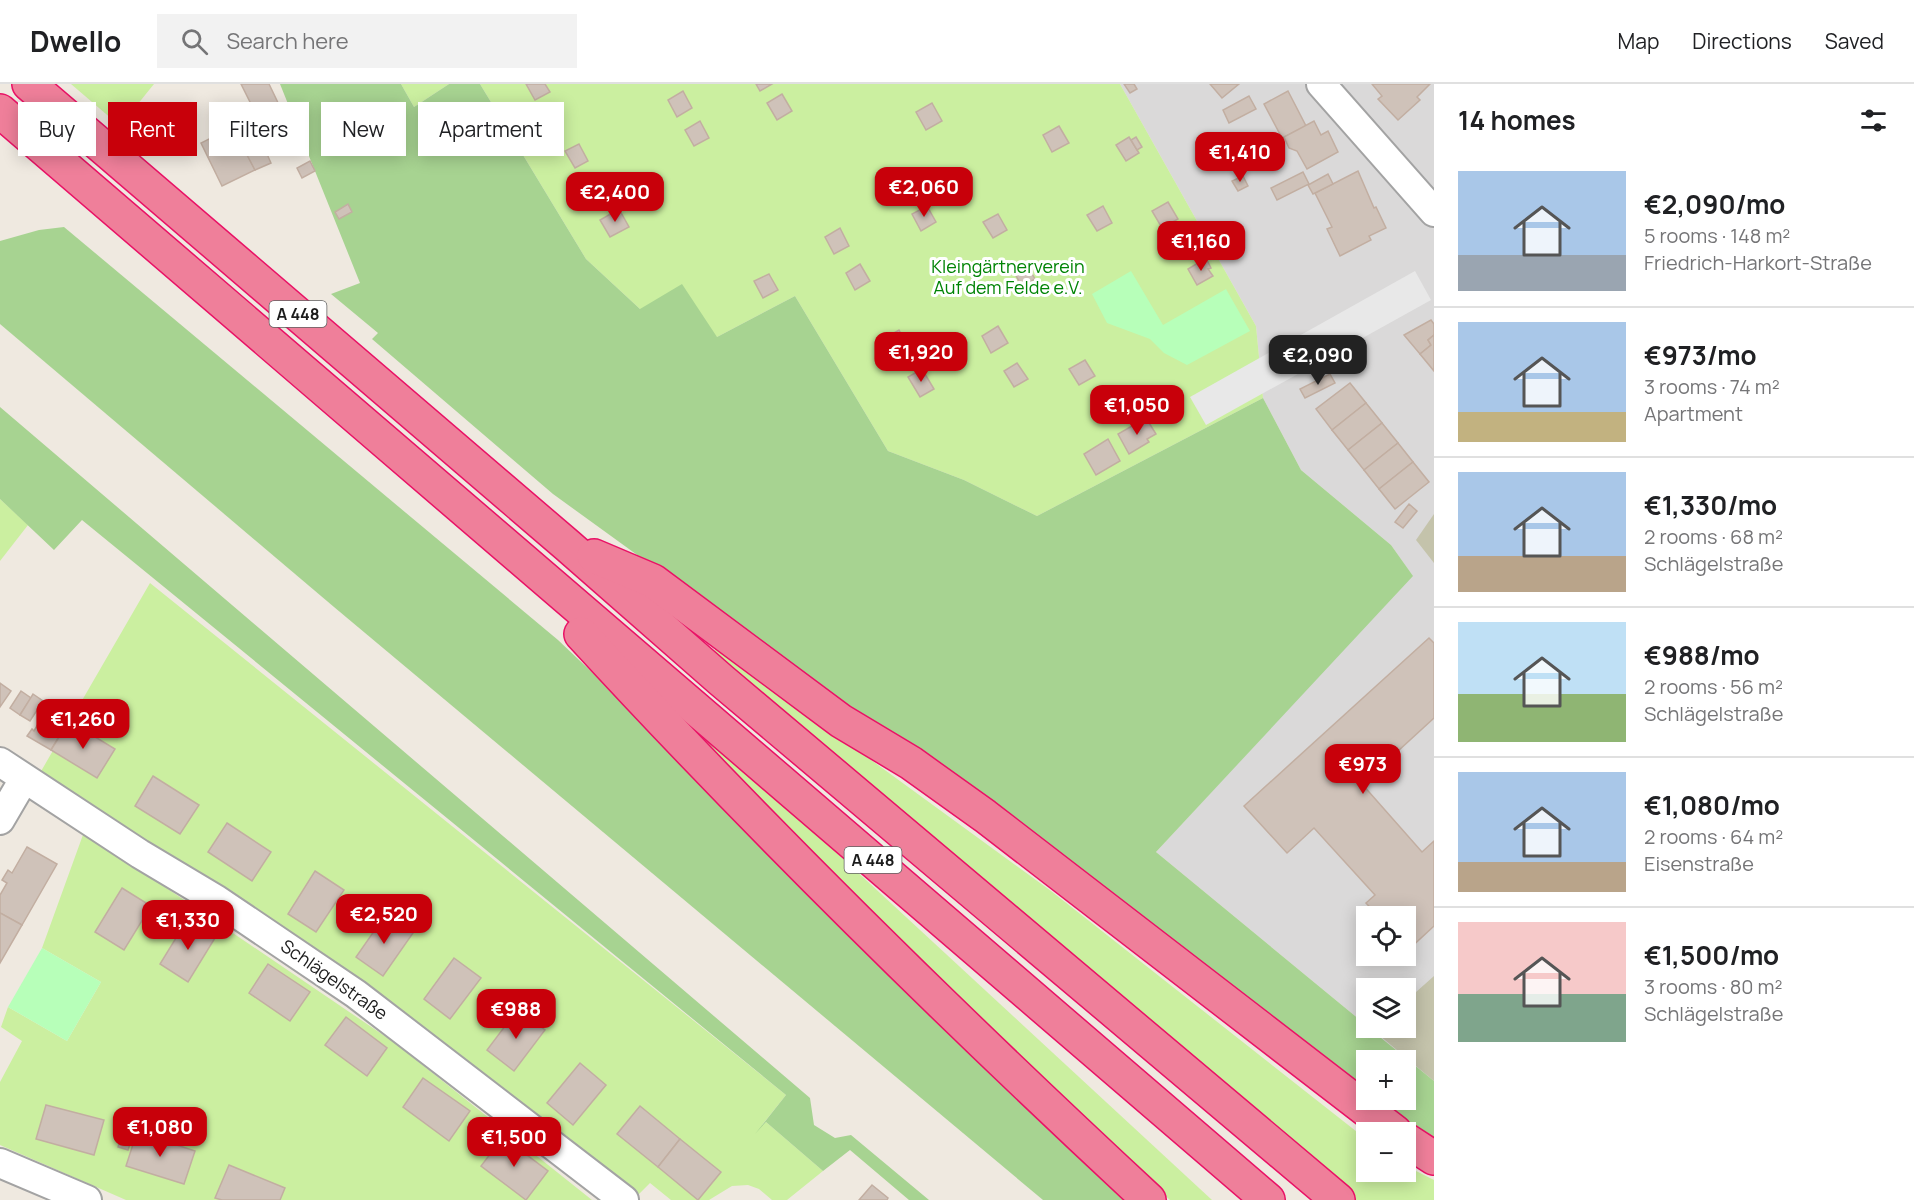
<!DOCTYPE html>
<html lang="en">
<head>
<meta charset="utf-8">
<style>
	:root { --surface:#fff; --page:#f2f2f2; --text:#202124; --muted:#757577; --line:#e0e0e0; --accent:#c8000a }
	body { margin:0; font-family:Manrope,sans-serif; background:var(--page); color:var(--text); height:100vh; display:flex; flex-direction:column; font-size:22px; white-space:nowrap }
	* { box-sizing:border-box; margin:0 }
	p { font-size:20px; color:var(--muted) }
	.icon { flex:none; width:33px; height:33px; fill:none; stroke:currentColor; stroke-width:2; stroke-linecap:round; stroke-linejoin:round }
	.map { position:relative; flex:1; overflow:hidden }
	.drawer { display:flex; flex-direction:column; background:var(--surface); width:480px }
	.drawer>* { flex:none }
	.hud { position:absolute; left:18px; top:18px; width:570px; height:54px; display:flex; gap:12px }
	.tools { position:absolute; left:1356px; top:822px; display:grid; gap:12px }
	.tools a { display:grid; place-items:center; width:60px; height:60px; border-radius:0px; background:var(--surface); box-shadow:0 3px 15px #0003; font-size:30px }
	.price { position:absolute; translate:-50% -51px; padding:0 14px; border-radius:12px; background:var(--accent); color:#fff; font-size:20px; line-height:39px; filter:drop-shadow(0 2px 3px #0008) }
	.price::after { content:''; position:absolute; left:50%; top:36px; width:18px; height:14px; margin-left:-9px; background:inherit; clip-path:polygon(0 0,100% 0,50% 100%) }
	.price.active { background:#222; color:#fff }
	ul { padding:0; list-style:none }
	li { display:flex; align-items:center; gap:18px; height:150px; padding:0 24px }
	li+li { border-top:2px solid var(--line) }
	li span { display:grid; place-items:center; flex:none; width:168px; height:120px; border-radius:0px; color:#555 }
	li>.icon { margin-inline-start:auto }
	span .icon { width:72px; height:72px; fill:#fffc; stroke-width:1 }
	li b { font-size:26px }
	h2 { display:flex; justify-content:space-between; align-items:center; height:72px; padding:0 24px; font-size:26px }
	.pill { padding:0 21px; border-radius:0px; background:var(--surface); box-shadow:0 3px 15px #0003; font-size:21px; line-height:54px }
	.pill.active { background:var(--accent); color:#fff }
	header { display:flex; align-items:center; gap:36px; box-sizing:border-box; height:84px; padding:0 30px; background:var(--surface); border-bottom:2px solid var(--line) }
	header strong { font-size:28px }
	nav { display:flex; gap:33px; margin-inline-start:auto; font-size:21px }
	.search { width:420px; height:54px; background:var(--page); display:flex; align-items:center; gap:15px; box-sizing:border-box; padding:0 21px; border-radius:0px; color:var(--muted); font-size:22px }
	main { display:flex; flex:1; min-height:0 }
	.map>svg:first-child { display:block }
	.residential { fill:#dad9d9; fill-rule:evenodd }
	.construction { fill:#c4c3ab }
	.grass { fill:#cbefa0 }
	.forest { fill:#a7d391 }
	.park { fill:#b7ffb9 }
	.parking { fill:#e8e8e8 }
	.building { fill:#cfc2b9; stroke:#c2aea1; stroke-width:1.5 }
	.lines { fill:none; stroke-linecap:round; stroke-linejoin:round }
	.minor-casing { stroke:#a3a3a3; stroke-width:32 }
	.highway-casing { stroke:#e91266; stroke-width:36 }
	.minor { stroke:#fff; stroke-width:28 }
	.highway { stroke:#ef7f9a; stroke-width:33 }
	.labels { text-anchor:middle; stroke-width:6; stroke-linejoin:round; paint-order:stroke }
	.shield { fill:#fff; stroke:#606060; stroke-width:1.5 }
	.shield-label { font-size:16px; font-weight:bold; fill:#1c1c1c }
	.park-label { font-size:18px; fill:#008405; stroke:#fff }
	.street-label { font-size:18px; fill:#1c1c1c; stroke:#fff }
</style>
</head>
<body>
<header>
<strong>Dwello</strong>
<div class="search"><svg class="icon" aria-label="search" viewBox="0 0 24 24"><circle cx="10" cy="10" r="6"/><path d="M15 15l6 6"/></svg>Search here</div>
<nav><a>Map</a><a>Directions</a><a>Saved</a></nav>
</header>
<main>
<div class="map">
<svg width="1434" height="1116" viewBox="0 0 1434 1116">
	<rect width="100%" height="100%" fill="#efe9e0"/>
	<!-- residential -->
	<path class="residential" d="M1120,0H1434V997L1369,944H1406V904H1366V941L1156,768L1412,491L1391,461L1301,386L1263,314L1256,242ZM1366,832H1406V872H1366Z"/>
	<!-- construction -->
	<g class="construction">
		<polygon points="1434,430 1434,479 1416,456"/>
		<polygon points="1434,892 1434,997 1373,946 1376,944 1406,944 1406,917"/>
	</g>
	<!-- grass -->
	<g class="grass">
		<polygon points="71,0 154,0 120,42"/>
		<polygon points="401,0 449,0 414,23"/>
		<polygon points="480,0 1120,0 1256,242 1263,314 1037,432 964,396 888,367 795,212 717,253 640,225 586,175"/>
		<polygon points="0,415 28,441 0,477"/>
		<polygon points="150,499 786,1011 762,1041 766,1038 823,1087 787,1116 772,1116 759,1105 748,1101 732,1102 709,1116 671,1116 650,1099 638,1111 361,896 40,689"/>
		<polygon points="716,563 1051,807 1366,1055 1366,1088 1406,1088 1406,1082 1434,1096 1434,1116 1354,1116 714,568"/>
		<polygon points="691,641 800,735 1212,1116 1170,1116 1105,1058 686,645"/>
		<polygon points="84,748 395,959 592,1116 126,1116 0,1061 0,998 22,957 1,943 8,923 67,957 101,898 42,864"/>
	</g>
	<!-- forest -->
	<g class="forest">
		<polygon points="280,0 401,0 414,23 449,0 480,0 586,175 640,225 682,200 717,253 795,212 888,367 964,396 1037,432 1263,314 1301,386 1391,461 1413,492 1156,768 1366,941 1366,944 1369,944 1434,997 1434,1063 1369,1016 1406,1016 1406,976 1366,976 1366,1013 1003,736 553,410 372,255 378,249 331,210 360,199"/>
		<polygon points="64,143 558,556 678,670 1125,1116 1043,1116 334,523 0,240 0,157 39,146"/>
		<polygon points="0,323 810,1014 814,1041 835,1054 851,1051 929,1116 909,1116 850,1066 823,1087 766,1038 755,1050 786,1011 82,436 54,466 0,415"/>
	</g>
	<!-- park -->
	<g class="park">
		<polygon points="1131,187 1163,241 1226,205 1250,247 1187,281 1164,269 1150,255 1107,239 1092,210"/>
		<polygon points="42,864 101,898 67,957 8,923"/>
	</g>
	<!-- parking -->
	<polygon class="parking" points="1415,187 1431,216 1206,341 1190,313"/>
	<!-- building -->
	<g class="building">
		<polygon points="241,0 269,0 280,23 258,34"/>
		<polygon points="526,0 545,0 550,8 535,16"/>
		<polygon points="756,0 772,0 760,7"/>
		<polygon points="1124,0 1134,0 1137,5 1130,9"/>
		<polygon points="1210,0 1239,0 1222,14"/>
		<polygon points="1372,0 1430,0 1417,13 1420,16 1398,36 1378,15 1382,12"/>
		<polygon points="683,7 692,24 677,33 668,16"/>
		<polygon points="1288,7 1306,42 1282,54 1264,20"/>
		<polygon points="782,10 792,27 777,36 767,19"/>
		<polygon points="1249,12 1256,25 1229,39 1223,26"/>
		<polygon points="932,19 942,37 926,46 916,28"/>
		<polygon points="280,23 299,58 280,69 268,49 266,49 259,39 261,37 258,34"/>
		<polygon points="700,37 709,54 694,62 685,46"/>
		<polygon points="1314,37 1321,51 1328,47 1338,68 1307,85 1297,67 1289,64 1284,53"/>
		<polygon points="1059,42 1069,59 1052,68 1043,51"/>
		<polygon points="233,43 255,86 222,102 201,59"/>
		<polygon points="1129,53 1139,69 1126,77 1116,61"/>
		<polygon points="1136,53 1142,63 1137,66 1131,56"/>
		<polygon points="248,58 252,66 246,69 242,61"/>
		<polygon points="579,60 588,77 575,84 565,67"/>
		<polygon points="263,61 271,79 255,86 246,69"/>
		<polygon points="310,77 315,87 302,94 297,84"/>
		<polygon points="906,86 916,103 901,111 891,95"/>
		<polygon points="1358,87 1374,124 1376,123 1386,144 1369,152 1371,156 1340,172 1327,145 1332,143 1315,109"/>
		<polygon points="1303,88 1309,100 1277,116 1271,104"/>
		<polygon points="1328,90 1333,100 1313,110 1308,101"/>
		<polygon points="1243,92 1248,102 1238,107 1232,97"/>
		<polygon points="1168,118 1178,135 1162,144 1152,127"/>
		<polygon points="348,120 352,128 339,135 335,128"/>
		<polygon points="927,122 936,138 921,147 912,130"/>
		<polygon points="1103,122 1112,139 1097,147 1087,131"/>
		<polygon points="619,125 629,143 610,153 600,136"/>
		<polygon points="998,130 1007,146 993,154 983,138"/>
		<polygon points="840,144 849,162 834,170 825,153"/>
		<polygon points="1206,174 1211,184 1208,185 1213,192 1197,201 1188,185"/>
		<polygon points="1026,179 1035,195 1022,203 1013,186"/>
		<polygon points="860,180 870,197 855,206 846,189"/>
		<polygon points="769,190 778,206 763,214 754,197"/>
		<polygon points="1431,236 1434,240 1434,251 1428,256 1431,261 1420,270 1404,251"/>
		<polygon points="998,242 1008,259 991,269 982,252"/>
		<polygon points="899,246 908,263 895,271 885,254"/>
		<polygon points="1434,251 1434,287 1420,270 1431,261 1428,256"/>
		<polygon points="1085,276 1095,292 1079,301 1069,285"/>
		<polygon points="1017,279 1028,295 1014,303 1004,287"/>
		<polygon points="922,285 934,305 920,313 908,293"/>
		<polygon points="1330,290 1335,299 1305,314 1300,305"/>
		<polygon points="1350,299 1366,319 1332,346 1316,325"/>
		<polygon points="1366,319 1382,339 1348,366 1332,346"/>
		<polygon points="1146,334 1156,350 1147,355 1149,358 1129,370 1118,350"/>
		<polygon points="1382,339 1398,359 1364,386 1348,366"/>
		<polygon points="1108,355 1120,377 1096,391 1084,370"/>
		<polygon points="1398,359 1413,378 1379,405 1364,386"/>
		<polygon points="1413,378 1429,398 1395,425 1379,405"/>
		<polygon points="1409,420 1417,427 1403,444 1395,438"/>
		<polygon points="1429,554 1434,559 1434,634 1362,700 1422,768 1434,757 1434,842 1408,866 1406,863 1406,832 1378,832 1366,819 1375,811 1314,744 1287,769 1244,722"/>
		<polygon points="0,599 11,607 0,623"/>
		<polygon points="21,607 31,614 20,631 10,624"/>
		<polygon points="33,610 43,617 30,637 20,631"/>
		<polygon points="45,628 66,641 51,666 27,652 32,645 34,647"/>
		<polygon points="69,637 115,665 97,694 51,666"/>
		<polygon points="153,692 199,721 180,750 135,722"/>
		<polygon points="227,739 271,768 252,797 208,768"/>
		<polygon points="27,763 57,780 22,841 0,829 0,811 7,799 2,796 8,786 12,789"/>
		<polygon points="315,787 344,806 316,848 288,830"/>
		<polygon points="122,804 151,822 124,866 95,848"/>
		<polygon points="0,829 22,841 0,879"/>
		<polygon points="386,830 413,849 383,892 356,873"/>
		<polygon points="187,836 215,854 188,898 160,880"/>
		<polygon points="454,874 481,894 450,935 424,915"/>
		<polygon points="268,880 310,908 290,937 249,909"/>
		<polygon points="518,925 545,946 514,987 487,966"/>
		<polygon points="346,933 387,964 367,992 325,961"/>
		<polygon points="580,979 606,1001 573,1041 547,1019"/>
		<polygon points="423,994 470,1027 449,1057 403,1023"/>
		<polygon points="46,1021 104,1036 94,1071 36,1055"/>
		<polygon points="640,1022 680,1055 658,1083 617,1050"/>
		<polygon points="124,1044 134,1047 128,1066 118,1063"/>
		<polygon points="137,1048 195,1067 184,1100 126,1082"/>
		<polygon points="503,1053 548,1087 526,1116 481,1082"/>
		<polygon points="680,1055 721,1088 698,1116 658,1083"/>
		<polygon points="229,1081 285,1104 280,1116 222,1116 215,1114"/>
		<polygon points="872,1101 888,1114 887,1116 859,1116"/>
	</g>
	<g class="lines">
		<defs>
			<g id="minor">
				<polyline points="1321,0 1434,128"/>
				<polyline points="0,678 140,770 217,816 356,910 624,1116"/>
				<polyline points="0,736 24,695"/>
				<polyline points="0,1079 87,1116"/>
			</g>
			<g id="highway">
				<polyline points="29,0 567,461 721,596 1338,1116"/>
				<polyline points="0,27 1268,1116"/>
				<polyline points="594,472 653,497 841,637 911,679 985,732 1395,1048"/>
				<path d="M581,550C762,747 953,934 1149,1116"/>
				<polyline points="1406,1056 1434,1074"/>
			</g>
		</defs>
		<!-- minor casing -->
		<use href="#minor" class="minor-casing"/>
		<!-- highway casing -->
		<use href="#highway" class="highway-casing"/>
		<!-- minor -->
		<use href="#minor" class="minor"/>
		<!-- highway -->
		<use href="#highway" class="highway"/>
	</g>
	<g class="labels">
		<!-- shield labels -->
		<g class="shield">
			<rect x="269.5" y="217" width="57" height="26" rx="4.5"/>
			<rect x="844.5" y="763" width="57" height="26" rx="4.5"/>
		</g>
		<g class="shield-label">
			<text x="298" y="236">A 448</text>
			<text x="873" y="782">A 448</text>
		</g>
		<!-- park labels -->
		<g class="park-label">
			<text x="1008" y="189">Kleingärtnerverein<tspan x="1008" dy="21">Auf dem Felde e.V.</tspan></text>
		</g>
		<!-- street labels -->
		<g class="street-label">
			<text transform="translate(334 896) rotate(35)" y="6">Schlägelstraße</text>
		</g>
	</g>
</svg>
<div class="tools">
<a><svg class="icon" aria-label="locate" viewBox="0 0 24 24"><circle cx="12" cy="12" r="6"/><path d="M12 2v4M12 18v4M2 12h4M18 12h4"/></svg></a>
<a><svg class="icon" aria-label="layers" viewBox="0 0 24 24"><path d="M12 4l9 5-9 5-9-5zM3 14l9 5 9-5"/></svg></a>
<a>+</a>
<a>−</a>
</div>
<b class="price" style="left:1240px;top:99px">€1,410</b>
<b class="price" style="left:924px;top:134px">€2,060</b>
<b class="price" style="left:615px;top:139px">€2,400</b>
<b class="price" style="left:1201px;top:188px">€1,160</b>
<b class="price" style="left:921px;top:299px">€1,920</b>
<b class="price active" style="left:1318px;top:302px">€2,090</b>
<b class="price" style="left:1137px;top:352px">€1,050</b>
<b class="price" style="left:83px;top:666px">€1,260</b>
<b class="price" style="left:1363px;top:711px">€973</b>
<b class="price" style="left:384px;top:861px">€2,520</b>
<b class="price" style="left:188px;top:867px">€1,330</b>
<b class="price" style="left:516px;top:956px">€988</b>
<b class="price" style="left:160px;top:1074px">€1,080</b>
<b class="price" style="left:514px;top:1084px">€1,500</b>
<div class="hud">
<a class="pill">Buy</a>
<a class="pill active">Rent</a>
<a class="pill">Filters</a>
<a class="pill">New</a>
<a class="pill">Apartment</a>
</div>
</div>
<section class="drawer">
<h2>14 homes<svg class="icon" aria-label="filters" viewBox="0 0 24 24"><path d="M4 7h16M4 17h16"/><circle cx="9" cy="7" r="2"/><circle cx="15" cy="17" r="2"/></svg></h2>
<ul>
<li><span style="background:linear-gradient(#a9c7e8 70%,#9aa5b1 0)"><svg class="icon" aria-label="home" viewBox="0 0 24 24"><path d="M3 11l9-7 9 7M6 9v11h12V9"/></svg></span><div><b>€2,090/mo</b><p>5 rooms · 148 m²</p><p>Friedrich-Harkort-Straße</p></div></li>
<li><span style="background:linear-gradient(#a9c7e8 75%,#c2b280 0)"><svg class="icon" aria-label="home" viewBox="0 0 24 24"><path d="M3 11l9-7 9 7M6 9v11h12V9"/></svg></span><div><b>€973/mo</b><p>3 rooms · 74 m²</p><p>Apartment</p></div></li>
<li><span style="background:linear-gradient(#a9c7e8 70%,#b9a48a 0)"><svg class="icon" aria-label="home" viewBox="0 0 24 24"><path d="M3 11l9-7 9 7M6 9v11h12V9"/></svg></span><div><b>€1,330/mo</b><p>2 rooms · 68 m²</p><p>Schlägelstraße</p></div></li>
<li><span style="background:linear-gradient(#bfe0f5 60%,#8fb573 0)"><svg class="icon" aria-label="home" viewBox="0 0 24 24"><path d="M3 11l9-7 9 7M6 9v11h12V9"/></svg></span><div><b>€988/mo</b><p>2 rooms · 56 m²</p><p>Schlägelstraße</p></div></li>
<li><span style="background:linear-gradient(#a9c7e8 75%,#b9a48a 0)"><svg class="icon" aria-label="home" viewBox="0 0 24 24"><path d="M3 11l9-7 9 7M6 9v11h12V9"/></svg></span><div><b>€1,080/mo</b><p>2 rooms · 64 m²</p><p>Eisenstraße</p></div></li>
<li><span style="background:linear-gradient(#f6c9c9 60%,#7fa58c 0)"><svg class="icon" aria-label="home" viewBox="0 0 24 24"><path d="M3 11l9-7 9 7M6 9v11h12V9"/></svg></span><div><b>€1,500/mo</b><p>3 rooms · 80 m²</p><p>Schlägelstraße</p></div></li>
</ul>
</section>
</main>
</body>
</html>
